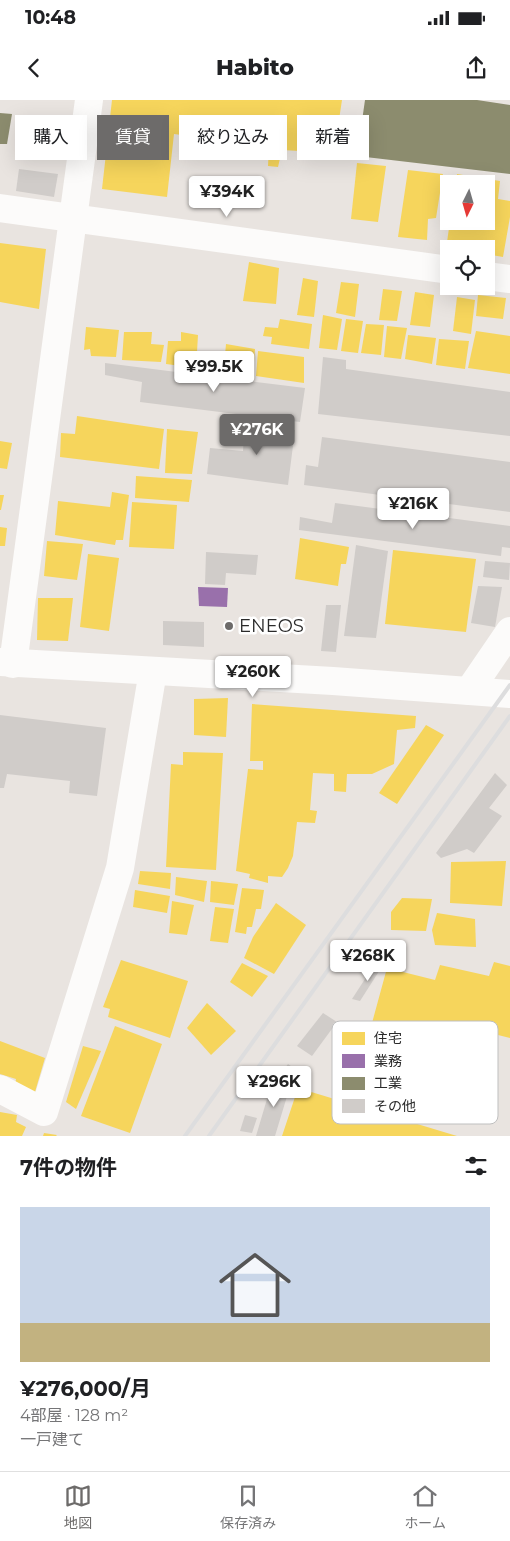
<!DOCTYPE html>
<html lang="ja">
<head>
<meta charset="utf-8">
<style>
	:root { --surface:#fff; --page:#f6f6f6; --text:#202124; --muted:#757577; --line:#e0e0e0; --accent:#6d6b6a }
	body { margin:0; font-family:Montserrat,"Noto Sans JP",sans-serif; background:var(--page); color:var(--text); height:100vh; display:flex; flex-direction:column; font-size:19px; white-space:nowrap }
	* { box-sizing:border-box; margin:0 }
	p { font-size:16px; color:var(--muted) }
	.icon { flex:none; width:28px; height:28px; fill:none; stroke:currentColor; stroke-width:2; stroke-linecap:round; stroke-linejoin:round }
	.map { position:relative; height:1036px; overflow:hidden }
	.side { display:flex; flex-direction:column; background:var(--surface); flex:1 }
	.side>* { flex:none }
	.top-card { position:absolute; left:15px; top:15px; width:480px; height:45px; display:flex; gap:10px }
	.needle { width:32px; rotate:185deg }
	.controls { position:absolute; left:440px; top:75px; display:grid; gap:10px }
	.controls a { display:grid; place-items:center; width:55px; height:55px; border-radius:0px; background:var(--surface); box-shadow:0 5px 20px #0002; font-size:25px }
	.price { position:absolute; translate:-50% -42px; padding:0 11px; border-radius:5px; background:#fff; color:#222; font-size:16px; line-height:32px; filter:drop-shadow(0 1px 2px #0008) }
	.price::after { content:''; position:absolute; left:50%; top:30px; width:15px; height:11px; margin-left:-8px; background:inherit; clip-path:polygon(0 0,100% 0,50% 100%) }
	.price.on { background:var(--accent); color:#fff }
	ul { padding:0; list-style:none }
	li { display:grid; align-content:center; gap:10px; height:265px; padding:0 20px }
	li+li { border-top:1px solid var(--line) }
	li span { display:grid; place-items:center; height:155px; border-radius:0px; color:#555 }
	li>.icon { margin-inline-start:auto }
	span .icon { width:90px; height:90px; fill:#fffc; stroke-width:1 }
	li b { font-size:21px }
	h2 { display:flex; justify-content:space-between; align-items:center; height:60px; padding:0 20px; font-size:21px }
	.chip { padding:0 18px; border-radius:0px; background:var(--surface); box-shadow:0 5px 20px #0002; font-size:18px; line-height:45px }
	.chip.on { background:var(--accent); color:#fff }
	.status { display:flex; justify-content:space-between; align-items:center; height:35px; padding:0 25px; background:var(--surface); direction:ltr }
	.status svg { height:14px; fill:currentColor }
	header { display:flex; justify-content:space-between; align-items:center; height:65px; padding:0 20px; background:var(--surface); font-size:22px; font-weight:800 }
	.tabs { display:flex; justify-content:space-around; align-items:center; height:70px; border-top:1px solid var(--line); background:var(--surface); font-size:14px; color:var(--muted) }
	.tabs a { display:grid; justify-items:center; gap:2px }
	.tabs .on { color:var(--accent) }
	.map>svg:first-child { display:block }
	.homes { fill:#f6d55c }
	.offices { fill:#9970ab }
	.industry { fill:#8c8c6e }
	.building { fill:#d0ccc9 }
	.lines { fill:none; stroke-linecap:round; stroke-linejoin:round }
	.street { stroke:#fcfbfa; stroke-width:28 }
	.secondary { stroke:#fcfbfa; stroke-width:28 }
	.rail { stroke:#ddddde; stroke-width:4 }
	.poi-dot { fill:#6d6b6a; stroke:#fff; stroke-width:2 }
	.labels { text-anchor:middle; stroke-width:5; stroke-linejoin:round; paint-order:stroke }
	.poi-label { font-size:18px; fill:#2a2a2a; stroke:#fff; text-anchor:start }
	.key { fill:#fff; stroke:#bfbfbf; stroke-width:1 }
	.key-label { font-size:14px; fill:#2a2a2a }
</style>
</head>
<body>
<div class="status"><b>10:48</b><svg viewBox="0 0 49 12"><path d="M0 12V9h3v3zM5 12V6h3v6zM10 12V3h3v9zM15 12V0h3v12zM26 1h20v11H26zM47 4h2v5h-2z"/></svg></div>
<header><svg class="icon" aria-label="back" viewBox="0 0 24 24"><path d="M15 5l-7 7 7 7"/></svg>Habito<svg class="icon" aria-label="share" viewBox="0 0 24 24"><path d="M12 15V3M7 8l5-5 5 5M5 13v7h14v-7"/></svg></header>
<div class="map">
<svg width="510" height="1036" viewBox="0 0 510 1036">
	<rect width="100%" height="100%" fill="#e9e4e0"/>
	<!-- homes -->
	<g class="homes">
		<polygon points="112,0 342,0 334,53 282,50 278,67 268,66 269,46 200,37 197,55 187,54 189,36 174,34 167,97 102,89"/>
		<polygon points="357,63 386,66 378,122 351,119"/>
		<polygon points="408,70 443,74 436,118 428,119 427,140 398,137"/>
		<polygon points="457,74 500,81 498,99 510,101 510,117 503,157 486,154 486,149 446,149 450,121 486,121 486,84 456,84"/>
		<polygon points="0,143 46,149 39,209 0,202"/>
		<polygon points="249,162 279,168 276,204 243,201"/>
		<polygon points="303,178 318,181 314,217 297,215"/>
		<polygon points="341,182 359,184 355,217 336,213"/>
		<polygon points="383,189 402,191 397,221 379,220"/>
		<polygon points="415,192 434,195 430,227 410,225"/>
		<polygon points="478,195 506,198 503,219 476,216"/>
		<polygon points="457,197 475,200 471,234 453,231"/>
		<polygon points="323,215 342,219 337,250 319,248"/>
		<polygon points="280,219 312,224 309,249 271,244 272,237 263,236 265,227 278,228"/>
		<polygon points="346,219 363,221 358,253 341,251"/>
		<polygon points="366,224 384,225 381,255 361,253"/>
		<polygon points="387,226 407,228 401,259 384,257"/>
		<polygon points="86,227 119,230 116,257 91,256 90,249 84,250"/>
		<polygon points="476,231 510,236 510,274 468,268"/>
		<polygon points="124,232 152,232 151,244 164,245 161,262 122,260"/>
		<polygon points="181,232 198,235 197,252 207,252 204,269 166,264 168,241 181,241"/>
		<polygon points="408,235 436,238 432,264 405,259"/>
		<polygon points="439,239 469,241 465,269 436,265"/>
		<polygon points="226,244 255,249 253,275 211,270 213,255 225,255"/>
		<polygon points="258,251 304,257 304,283 256,276"/>
		<polygon points="77,316 164,329 159,369 60,357 61,333 75,334"/>
		<polygon points="167,329 198,332 192,374 165,373"/>
		<polygon points="0,341 12,343 7,369 0,368"/>
		<polygon points="136,376 192,380 189,402 135,398"/>
		<polygon points="112,392 129,395 123,440 116,440 115,445 55,435 58,401 110,407"/>
		<polygon points="0,395 4,395 1,410 0,410"/>
		<polygon points="132,402 177,405 174,449 129,447"/>
		<polygon points="0,427 7,428 5,446 0,446"/>
		<polygon points="300,438 349,447 346,464 341,464 338,486 295,479"/>
		<polygon points="47,441 83,444 77,480 44,476"/>
		<polygon points="393,450 476,459 466,532 385,524"/>
		<polygon points="88,454 119,458 109,531 80,527"/>
		<polygon points="38,498 73,498 68,541 37,540"/>
		<polygon points="228,598 226,637 194,635 194,599"/>
		<polygon points="252,604 416,616 415,628 397,630 394,664 372,674 347,674 346,692 334,691 334,674 313,673 310,710 317,711 315,723 297,722 293,756 288,768 282,777 268,776 268,783 249,778 250,774 236,771 248,669 263,670 263,661 250,661"/>
		<polygon points="426,625 444,635 397,704 379,693"/>
		<polygon points="183,652 223,653 216,770 166,767 171,664 183,665"/>
		<polygon points="506,761 502,806 450,803 451,762"/>
		<polygon points="140,771 171,773 170,789 138,784"/>
		<polygon points="176,777 207,781 204,802 175,795"/>
		<polygon points="211,781 238,784 234,805 210,802"/>
		<polygon points="242,788 264,790 261,809 256,809 252,827 247,827 246,834 235,832"/>
		<polygon points="135,790 170,796 167,813 133,807"/>
		<polygon points="402,798 432,799 426,831 391,830 391,812"/>
		<polygon points="172,801 194,805 187,835 169,833"/>
		<polygon points="276,803 306,825 274,874 244,858 253,837"/>
		<polygon points="215,807 234,809 228,843 210,841"/>
		<polygon points="437,813 475,819 476,847 435,845 432,830"/>
		<polygon points="121,860 188,881 170,938 108,917 110,909 103,907"/>
		<polygon points="494,862 510,866 510,938 478,930 473,945 423,934 419,947 369,934 387,868 435,880 440,865 489,876"/>
		<polygon points="242,863 268,876 252,897 230,882"/>
		<polygon points="207,903 236,931 211,955 187,928"/>
		<polygon points="115,926 162,944 130,1033 81,1016"/>
		<polygon points="0,941 45,958 35,992 15,986 16,979 0,974"/>
		<polygon points="83,946 101,951 76,1009 66,1002"/>
		<polygon points="298,988 457,1036 282,1036"/>
		<polygon points="0,1012 17,1015 16,1022 26,1027 22,1036 0,1036"/>
		<polygon points="44,1033 57,1035 56,1036 43,1036"/>
	</g>
	<!-- offices -->
	<polygon class="offices" points="198,487 228,488 227,507 199,506"/>
	<!-- industry -->
	<g class="industry">
		<polygon points="365,0 477,0 510,5 510,74 357,56"/>
		<polygon points="0,13 12,14 7,44 0,44"/>
	</g>
	<!-- building -->
	<g class="building">
		<polygon points="19,69 58,74 54,97 16,91"/>
		<polygon points="323,257 346,260 346,269 510,292 510,336 318,314"/>
		<polygon points="105,263 305,288 300,322 140,302 142,282 105,275"/>
		<polygon points="245,324 295,330 288,385 207,374 210,348 243,351"/>
		<polygon points="322,337 510,362 510,412 304,385 306,365 318,367"/>
		<polygon points="335,403 510,426 510,448 502,447 501,456 299,430 300,417 332,423"/>
		<polygon points="356,445 388,451 376,538 344,536"/>
		<polygon points="206,452 258,455 256,475 226,473 225,485 205,484"/>
		<polygon points="485,461 510,463 509,480 483,477"/>
		<polygon points="478,486 502,487 495,527 471,523"/>
		<polygon points="326,505 341,505 336,552 321,551"/>
		<polygon points="163,521 204,522 204,547 163,545"/>
		<polygon points="0,615 106,628 97,696 69,693 70,681 7,674 4,688 0,688"/>
		<polygon points="495,673 507,685 489,708 502,716 474,753 467,749 441,758 436,753"/>
		<polygon points="376,862 383,865 360,901 352,899"/>
		<polygon points="323,913 337,922 312,956 297,946"/>
		<polygon points="288,964 292,967 277,991 288,993 275,1036 256,1036 270,989"/>
		<polygon points="245,1015 257,1018 252,1033 240,1031"/>
	</g>
	<g class="lines">
		<!-- street -->
		<g class="street">
			<polyline points="0,108 449,170"/>
			<polyline points="486,176 510,179"/>
			<polyline points="13,564 89,0"/>
			<polyline points="469,591 510,531"/>
			<polyline points="0,989 44,1012 120,768 153,571"/>
		</g>
		<!-- secondary -->
		<polyline class="secondary" points="0,562 333,581 510,594"/>
		<!-- rail -->
		<g class="rail">
			<polyline points="185,1036 510,585"/>
			<polyline points="209,1036 510,616"/>
		</g>
	</g>
	<!-- markers -->
	<circle class="poi-dot" cx="229" cy="526" r="5"/>
	<g class="labels">
		<!-- poi labels -->
		<g class="poi-label">
			<text x="239" y="532">ENEOS</text>
		</g>
	</g>
	<!-- legend -->
	<rect x="332" y="921" width="166" height="103" rx="8" class="key"/>
	<rect x="342" y="932" width="23" height="13" fill="#f6d55c"/>
	<rect x="342" y="954" width="23" height="14" fill="#9970ab"/>
	<rect x="342" y="977" width="23" height="13" fill="#8c8c6e"/>
	<rect x="342" y="999" width="23" height="14" fill="#d0ccc9"/>
	<g class="key-label">
		<text x="374" y="943">住宅</text>
		<text x="374" y="966">業務</text>
		<text x="374" y="988">工業</text>
		<text x="374" y="1011">その他</text>
	</g>
</svg>
<div class="controls">
<a><svg class="needle" viewBox="-14 -14 28 28"><path d="M0-13l5 13h-10z" fill="#e53935"/><path d="M0 13l5-13h-10z" fill="#757577"/></svg></a>
<a><svg class="icon" aria-label="locate" viewBox="0 0 24 24"><circle cx="12" cy="12" r="6"/><path d="M12 2v4M12 18v4M2 12h4M18 12h4"/></svg></a>
</div>
<b class="price" style="left:227px;top:118px">¥394K</b>
<b class="price" style="left:214px;top:293px">¥99.5K</b>
<b class="price on" style="left:257px;top:356px">¥276K</b>
<b class="price" style="left:413px;top:430px">¥216K</b>
<b class="price" style="left:253px;top:598px">¥260K</b>
<b class="price" style="left:368px;top:882px">¥268K</b>
<b class="price" style="left:274px;top:1008px">¥296K</b>
<div class="top-card">
<a class="chip">購入</a>
<a class="chip on">賃貸</a>
<a class="chip">絞り込み</a>
<a class="chip">新着</a>
</div>
</div>
<section class="side">
<h2>7件の物件<svg class="icon" aria-label="filters" viewBox="0 0 24 24"><path d="M4 7h16M4 17h16"/><circle cx="9" cy="7" r="2"/><circle cx="15" cy="17" r="2"/></svg></h2>
<ul>
<li><span style="background:linear-gradient(#c9d6e8 75%,#c2b280 0)"><svg class="icon" aria-label="home" viewBox="0 0 24 24"><path d="M3 11l9-7 9 7M6 9v11h12V9"/></svg></span><div><b>¥276,000/月</b><p>4部屋 · 128 m²</p><p>一戸建て</p></div></li>
</ul>
</section>
<nav class="tabs">
<a class="on"><svg class="icon" aria-label="map" viewBox="0 0 24 24"><path d="M3 6l6-2 6 2 6-2v14l-6 2-6-2-6 2zM9 4v14M15 6v14"/></svg>地図</a>
<a><svg class="icon" aria-label="saved" viewBox="0 0 24 24"><path d="M7 4h10v16l-5-4-5 4z"/></svg>保存済み</a>
<a><svg class="icon" aria-label="home" viewBox="0 0 24 24"><path d="M3 11l9-7 9 7M6 9v11h12V9"/></svg>ホーム</a>
</nav>
</body>
</html>
